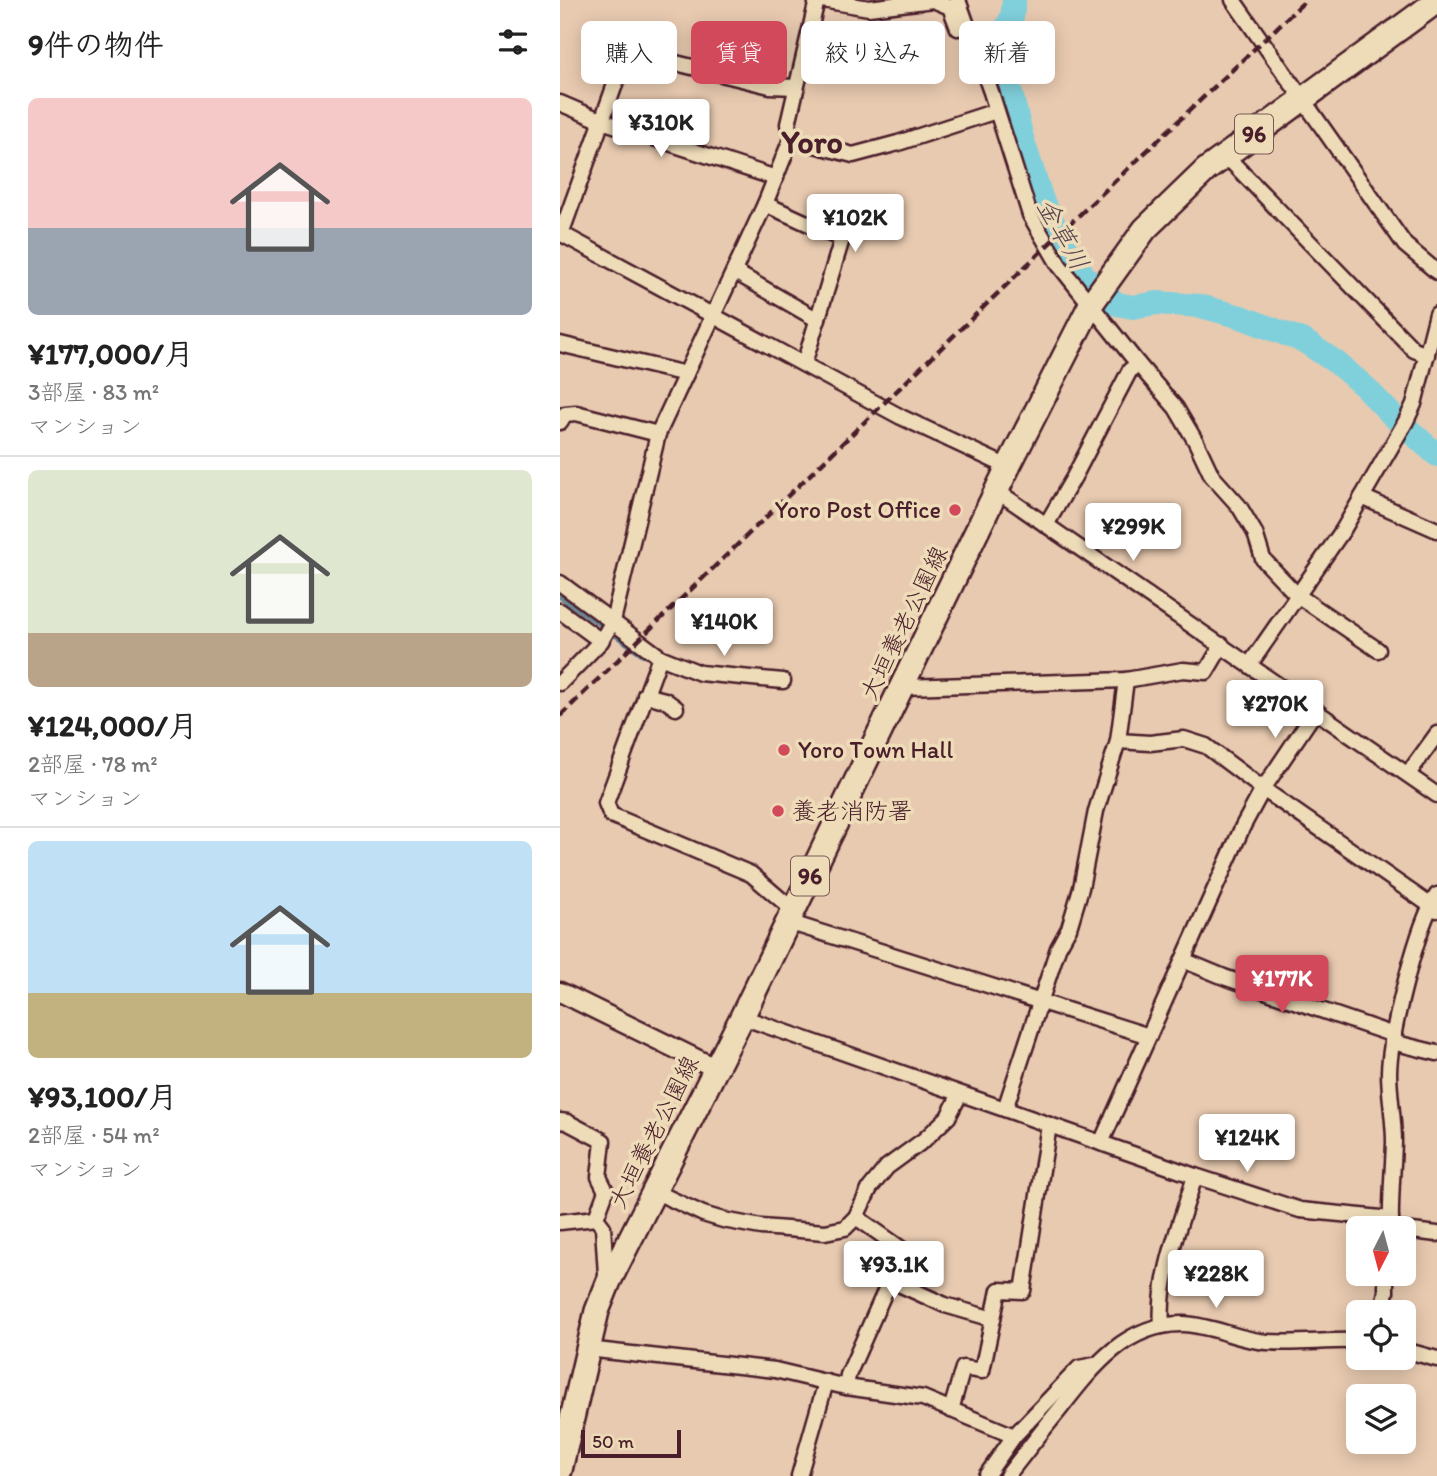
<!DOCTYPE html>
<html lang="ja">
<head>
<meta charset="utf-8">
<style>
	:root { --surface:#fff; --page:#f6f6f6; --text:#222; --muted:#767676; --line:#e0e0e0; --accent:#d1495b }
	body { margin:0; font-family:Itim,"Klee One",sans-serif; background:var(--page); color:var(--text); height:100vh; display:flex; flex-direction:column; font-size:26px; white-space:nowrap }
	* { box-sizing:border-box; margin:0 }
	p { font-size:23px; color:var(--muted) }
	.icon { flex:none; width:38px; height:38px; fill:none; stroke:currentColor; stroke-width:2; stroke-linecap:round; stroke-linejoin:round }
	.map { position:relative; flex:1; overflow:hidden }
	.sheet { display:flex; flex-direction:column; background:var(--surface); width:560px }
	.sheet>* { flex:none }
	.banner { position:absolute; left:21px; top:21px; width:665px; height:63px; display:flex; gap:14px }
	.needle { width:46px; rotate:186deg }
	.controls { position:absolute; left:786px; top:1216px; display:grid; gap:14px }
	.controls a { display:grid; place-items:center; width:70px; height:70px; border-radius:10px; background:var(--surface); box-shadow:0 4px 18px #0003; font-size:35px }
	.scale { position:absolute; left:21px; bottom:18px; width:100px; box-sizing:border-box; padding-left:7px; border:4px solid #4a1f2b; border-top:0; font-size:19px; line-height:24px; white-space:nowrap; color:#4a1f2b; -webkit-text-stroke:5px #eedcb9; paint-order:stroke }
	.price { position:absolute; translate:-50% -60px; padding:0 16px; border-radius:7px; background:#fff; color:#222; font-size:23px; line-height:46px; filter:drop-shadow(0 2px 4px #0008) }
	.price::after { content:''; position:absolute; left:50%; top:42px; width:21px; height:16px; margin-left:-10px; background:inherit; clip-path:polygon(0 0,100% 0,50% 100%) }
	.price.on { background:var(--accent); color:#fff }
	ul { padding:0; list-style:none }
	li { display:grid; align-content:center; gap:14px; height:371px; padding:0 28px }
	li+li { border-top:2px solid var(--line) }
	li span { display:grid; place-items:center; height:217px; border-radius:10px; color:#555 }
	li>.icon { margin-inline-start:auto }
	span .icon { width:126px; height:126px; fill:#fffc; stroke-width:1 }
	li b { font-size:30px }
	h2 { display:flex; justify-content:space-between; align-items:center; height:84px; padding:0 28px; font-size:30px }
	.pill { padding:0 24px; border-radius:10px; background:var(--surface); box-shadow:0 4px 18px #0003; font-size:24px; line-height:63px }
	.pill.on { background:var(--accent); color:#fff }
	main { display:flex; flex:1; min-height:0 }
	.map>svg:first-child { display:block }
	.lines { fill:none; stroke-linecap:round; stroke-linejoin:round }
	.stream { stroke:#6a8995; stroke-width:4.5 }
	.river { stroke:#80d0dc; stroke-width:24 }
	.minor-casing { stroke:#4a1f2b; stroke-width:19 }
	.tertiary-casing { stroke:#4a1f2b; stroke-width:23 }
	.primary-casing { stroke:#4a1f2b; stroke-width:28 }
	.minor { stroke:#eedcb9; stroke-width:14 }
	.tertiary { stroke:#eedcb9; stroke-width:18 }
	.primary { stroke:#eedcb9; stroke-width:23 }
	.rail { stroke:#4a1f2b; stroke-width:4.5; stroke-dasharray:10 5; stroke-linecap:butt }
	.poi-dot { fill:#d1495b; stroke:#eedcb9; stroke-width:2.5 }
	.labels { text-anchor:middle; stroke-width:7; stroke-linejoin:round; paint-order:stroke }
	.shield { fill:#eedcb9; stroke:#7b5856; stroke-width:2 }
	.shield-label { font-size:23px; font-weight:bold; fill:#4a1f2b }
	.poi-label { font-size:24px; fill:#4a1f2b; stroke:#eedcb9; text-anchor:start }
	.street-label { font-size:24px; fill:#4a1f2b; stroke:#eedcb9 }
	.water-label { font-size:26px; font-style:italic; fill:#55424e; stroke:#eedcb9 }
	.district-label { font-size:32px; font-weight:bold; fill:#4a1f2b; stroke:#eedcb9 }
</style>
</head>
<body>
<main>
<section class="sheet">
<h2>9件の物件<svg class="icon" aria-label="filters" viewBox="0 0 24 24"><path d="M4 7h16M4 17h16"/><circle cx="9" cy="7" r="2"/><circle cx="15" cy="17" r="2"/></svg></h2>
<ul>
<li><span style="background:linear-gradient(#f6c9c9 60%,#9aa5b1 0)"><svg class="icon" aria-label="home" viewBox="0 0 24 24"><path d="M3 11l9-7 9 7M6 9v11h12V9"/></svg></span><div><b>¥177,000/月</b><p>3部屋 · 83 m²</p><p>マンション</p></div></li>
<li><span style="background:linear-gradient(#dfe7d0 75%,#b9a48a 0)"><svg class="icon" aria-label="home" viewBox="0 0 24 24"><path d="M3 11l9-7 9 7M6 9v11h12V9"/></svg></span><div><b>¥124,000/月</b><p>2部屋 · 78 m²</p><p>マンション</p></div></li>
<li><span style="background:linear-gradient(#bfe0f5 70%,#c2b280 0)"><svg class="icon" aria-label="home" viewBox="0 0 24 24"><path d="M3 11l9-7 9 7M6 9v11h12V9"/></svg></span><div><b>¥93,100/月</b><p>2部屋 · 54 m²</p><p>マンション</p></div></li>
</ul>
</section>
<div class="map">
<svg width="877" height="1476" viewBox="0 0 877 1476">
	<rect width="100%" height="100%" fill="#e8cab0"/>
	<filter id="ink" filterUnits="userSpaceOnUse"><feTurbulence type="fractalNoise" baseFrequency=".0143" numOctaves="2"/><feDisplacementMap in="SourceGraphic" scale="14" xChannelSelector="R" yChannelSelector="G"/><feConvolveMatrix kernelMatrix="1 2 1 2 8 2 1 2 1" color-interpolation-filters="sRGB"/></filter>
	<g filter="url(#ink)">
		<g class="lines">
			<!-- stream -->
			<polyline class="stream" points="0,597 83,655"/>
			<!-- river -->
			<polyline class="river" points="454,0 452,17 442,36 441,53 462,138 482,200 508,253 526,278 557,304 573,307 597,303 640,306 681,317 744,341 777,363 805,387 832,415 877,455"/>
			<defs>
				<g id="minor">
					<polyline points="262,0 309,8 373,0 390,7 398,28"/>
					<polyline points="398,0 431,92 470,215 499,265 578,364 616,408 636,442 652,476 679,506 695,533 703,559 737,595 818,650"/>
					<polyline points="673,0 845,245 877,272"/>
					<polyline points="0,103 42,121 216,178"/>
					<polyline points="231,139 293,155 338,143 436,111"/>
					<polyline points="665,155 854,350 867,355"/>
					<polyline points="205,204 282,239 244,364"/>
					<polyline points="0,233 341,417 448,467"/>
					<polyline points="1,234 66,54 75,53 210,86 235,87"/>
					<polyline points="175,272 258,320"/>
					<polyline points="0,344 126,374"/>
					<polyline points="0,422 5,414 16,413 98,434"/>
					<polyline points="437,491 877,795"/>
					<polyline points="802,497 877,530"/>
					<polyline points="486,525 514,477 570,370 578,364"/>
					<polyline points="0,583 100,657 140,673 223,681"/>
					<polyline points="0,611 41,641"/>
					<polyline points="100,657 46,803 51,815 191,874 233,910"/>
					<polyline points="690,664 783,530 846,421 854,404 877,314"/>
					<polyline points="0,683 41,641 53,621 98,434 205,204 231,139 228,124 257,0"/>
					<polyline points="344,687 566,680 623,670 646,672 662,645"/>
					<polyline points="85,695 105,700 116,708"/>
					<polyline points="558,741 590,743 624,739 646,746 703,789 877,910"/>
					<polyline points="848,774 877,734"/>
					<polyline points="228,922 589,1036"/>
					<polyline points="623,960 664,977 834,1035"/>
					<polyline points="182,1017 635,1176 740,1210 831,1219"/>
					<polyline points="832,1042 877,1053"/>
					<polyline points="445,1109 498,948 509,928 521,888 536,811 558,741 566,680"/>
					<polyline points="0,1121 7,1122 43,1141 39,1177 46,1191 36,1218"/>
					<polyline points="541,1143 683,826 703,789 756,710"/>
					<polyline points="94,1191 143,1214 163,1220 201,1227 265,1232 285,1228 296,1217 310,1188 327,1167 364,1140 388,1117 400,1094"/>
					<polyline points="296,1217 343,1250 330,1280 385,1305 433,1319"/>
					<polyline points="36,1218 43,1227 46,1275 48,1280"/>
					<polyline points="0,1222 36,1218"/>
					<path d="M831,1228C830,1200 833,1171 834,1142C834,1119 829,1095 829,1072C830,1035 857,924 877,895"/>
					<polyline points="844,1230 877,1234"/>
					<polyline points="821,1312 826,1292 826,1274"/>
					<path d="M602,1326C598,1276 621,1223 635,1176"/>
					<polyline points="27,1349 215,1370 286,1387 363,1398 454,1436"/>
					<polyline points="844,1350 877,1359"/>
					<polyline points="286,1387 288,1375 330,1280"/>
					<polyline points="391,1410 403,1368 422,1371 439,1290 463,1291 489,1125"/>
					<polyline points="239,1476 266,1382"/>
					<polyline points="426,1476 454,1436 519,1368 535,1365"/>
					<path d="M447,1476C464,1454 482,1431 500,1409C532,1368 566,1323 623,1324C652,1325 678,1340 707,1342C737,1344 768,1340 798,1341"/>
				</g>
				<polyline id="tertiary" points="0,992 155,1068"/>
				<polyline id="primary" points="0,1470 37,1311 49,1281 182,1017 448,467 531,304 585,229 646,170 877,1"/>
			</defs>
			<!-- minor casing -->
			<use href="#minor" class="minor-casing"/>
			<!-- tertiary casing -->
			<use href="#tertiary" class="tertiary-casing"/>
			<!-- primary casing -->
			<use href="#primary" class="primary-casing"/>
			<!-- minor -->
			<use href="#minor" class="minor"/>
			<!-- tertiary -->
			<use href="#tertiary" class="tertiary"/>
			<!-- primary -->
			<use href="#primary" class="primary"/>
			<!-- rail -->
			<polyline class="rail" points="0,716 495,238 746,0"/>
		</g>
	</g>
	<!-- markers -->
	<g class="poi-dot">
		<circle cx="395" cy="510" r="7"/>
		<circle cx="224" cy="750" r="7"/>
		<circle cx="218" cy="811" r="7"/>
	</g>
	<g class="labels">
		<!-- shield labels -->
		<g class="shield">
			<rect x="675" y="114.5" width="38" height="39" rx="5"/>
			<rect x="231" y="856.5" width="38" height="39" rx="5"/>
		</g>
		<g class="shield-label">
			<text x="694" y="142">96</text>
			<text x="250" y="884">96</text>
		</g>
		<!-- poi labels -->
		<g class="poi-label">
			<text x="381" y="518" text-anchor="end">Yoro Post Office</text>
			<text x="238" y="758">Yoro Town Hall</text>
			<text x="232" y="819">養老消防署</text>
		</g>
		<!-- street labels -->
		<g class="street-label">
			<text transform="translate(344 623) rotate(-64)" y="8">大垣養老公園線</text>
			<text transform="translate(94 1132) rotate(-63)" y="8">大垣養老公園線</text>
		</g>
		<!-- water labels -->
		<g class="water-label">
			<text transform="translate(503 234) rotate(61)" y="9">金草川</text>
		</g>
		<!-- district labels -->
		<g class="district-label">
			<text x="252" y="153">Yoro</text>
		</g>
	</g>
</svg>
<div class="controls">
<a><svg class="needle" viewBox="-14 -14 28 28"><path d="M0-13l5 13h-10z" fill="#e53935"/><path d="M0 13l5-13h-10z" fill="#767676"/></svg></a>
<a><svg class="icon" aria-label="locate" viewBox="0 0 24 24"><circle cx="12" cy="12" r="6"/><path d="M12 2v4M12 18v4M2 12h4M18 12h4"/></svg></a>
<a><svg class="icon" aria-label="layers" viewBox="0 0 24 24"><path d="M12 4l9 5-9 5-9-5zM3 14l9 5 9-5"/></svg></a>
</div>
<div class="scale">50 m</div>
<b class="price" style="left:101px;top:159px">¥310K</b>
<b class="price" style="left:295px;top:254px">¥102K</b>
<b class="price" style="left:573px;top:563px">¥299K</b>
<b class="price" style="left:164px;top:658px">¥140K</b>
<b class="price" style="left:715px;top:740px">¥270K</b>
<b class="price on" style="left:722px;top:1015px">¥177K</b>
<b class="price" style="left:687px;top:1174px">¥124K</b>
<b class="price" style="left:334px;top:1301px">¥93.1K</b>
<b class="price" style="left:656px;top:1310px">¥228K</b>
<div class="banner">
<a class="pill">購入</a>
<a class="pill on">賃貸</a>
<a class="pill">絞り込み</a>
<a class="pill">新着</a>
</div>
</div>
</main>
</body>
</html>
